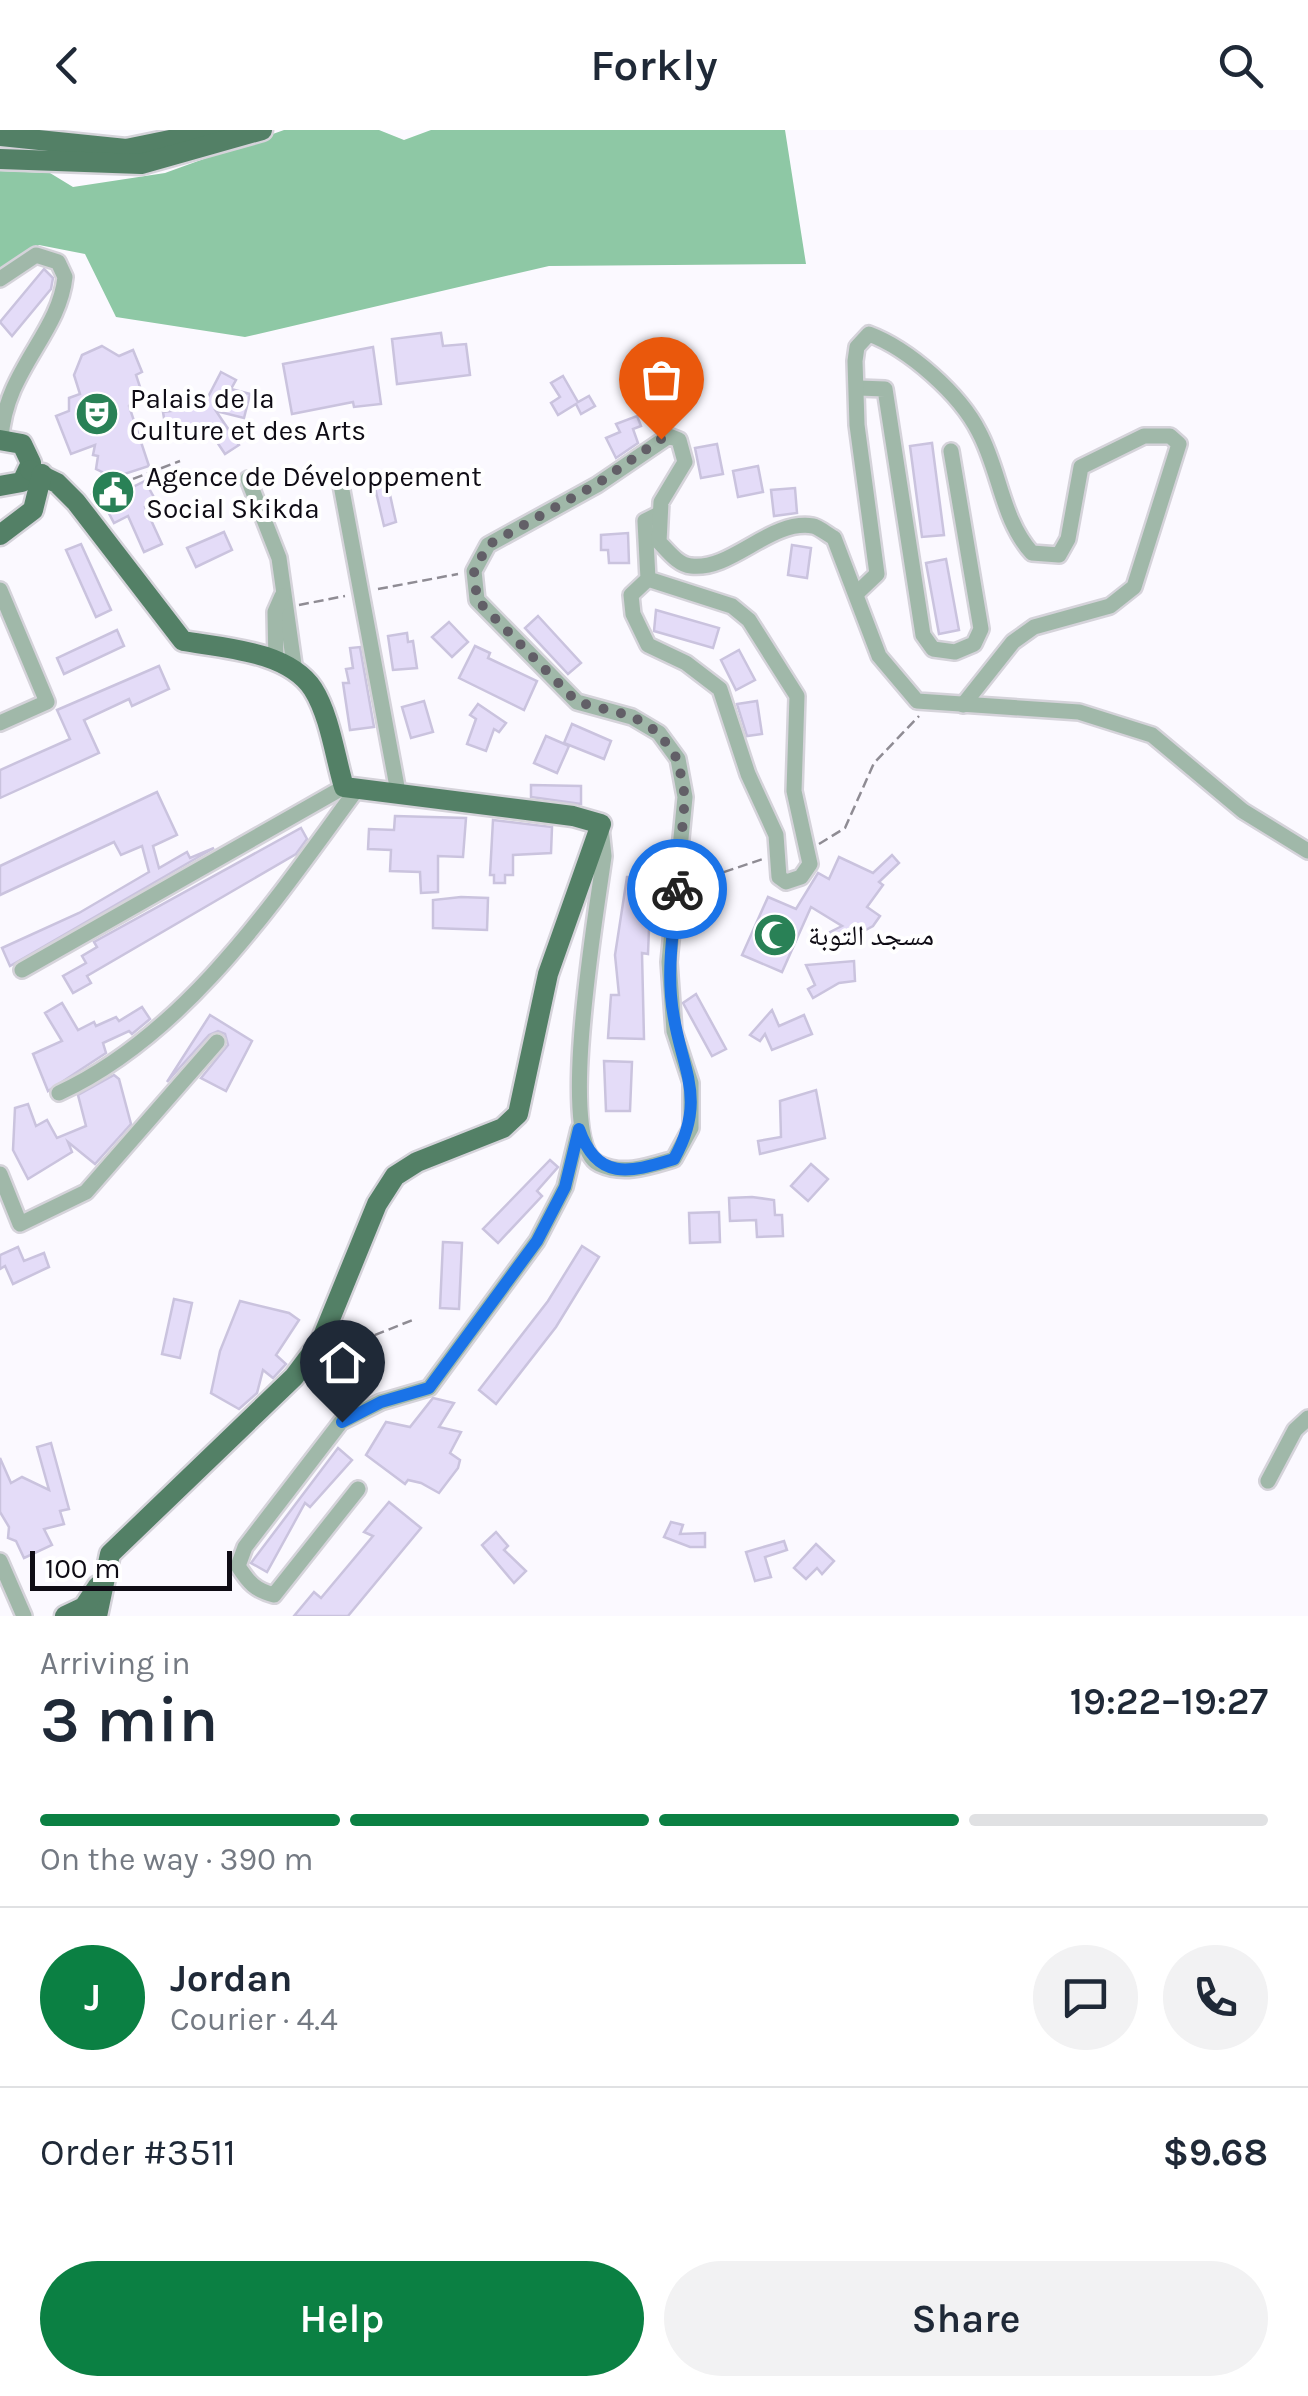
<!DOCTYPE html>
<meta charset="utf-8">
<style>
body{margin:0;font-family:Karla,"Noto Naskh Arabic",sans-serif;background:#f2f2f3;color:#1f2937;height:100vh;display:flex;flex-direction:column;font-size:38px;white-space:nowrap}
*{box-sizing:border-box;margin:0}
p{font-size:32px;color:#747a83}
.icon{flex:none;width:55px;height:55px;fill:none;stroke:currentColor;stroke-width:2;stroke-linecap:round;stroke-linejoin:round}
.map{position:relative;height:1486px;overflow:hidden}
.sheet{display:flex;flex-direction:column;background:#fff;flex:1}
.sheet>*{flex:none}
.scale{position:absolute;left:30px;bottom:25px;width:202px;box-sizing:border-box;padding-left:10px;border:5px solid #0f0c15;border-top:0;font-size:28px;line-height:35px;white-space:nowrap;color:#0f0c15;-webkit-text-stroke:8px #fff;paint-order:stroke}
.pin{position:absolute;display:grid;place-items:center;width:85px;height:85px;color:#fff;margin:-102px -42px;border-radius:50% 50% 50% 0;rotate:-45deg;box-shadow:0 0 10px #0007}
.pin .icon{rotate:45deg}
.courier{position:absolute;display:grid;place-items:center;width:100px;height:100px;margin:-50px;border:8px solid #1a73e8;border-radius:50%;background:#fff;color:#222;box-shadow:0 2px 12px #0007}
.head em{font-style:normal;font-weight:600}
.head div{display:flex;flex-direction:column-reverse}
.head{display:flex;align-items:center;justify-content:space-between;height:170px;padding:0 40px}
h1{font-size:65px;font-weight:600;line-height:75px}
.bar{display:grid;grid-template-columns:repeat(4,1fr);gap:15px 10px;align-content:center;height:120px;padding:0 40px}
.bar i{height:12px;border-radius:8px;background:#e0e1e3}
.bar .on{background:#0b8043}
.bar p{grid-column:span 4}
.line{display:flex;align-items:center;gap:25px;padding:0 40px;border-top:2px solid #e0e1e3}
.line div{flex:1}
.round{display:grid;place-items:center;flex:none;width:105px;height:105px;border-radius:52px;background:#f2f2f3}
.primary-button{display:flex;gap:20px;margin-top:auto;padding:20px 40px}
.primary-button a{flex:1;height:115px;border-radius:60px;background:#0b8043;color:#fff;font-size:40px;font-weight:600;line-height:115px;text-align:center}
.primary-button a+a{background:#f2f2f3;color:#1f2937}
header{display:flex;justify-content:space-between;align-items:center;height:130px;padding:0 40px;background:#fff;font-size:45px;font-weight:600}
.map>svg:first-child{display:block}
.forest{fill:#8ec8a5}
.building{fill:#e4dcf8;stroke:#cac3de;stroke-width:2.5}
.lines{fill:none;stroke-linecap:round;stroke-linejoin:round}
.minor-casing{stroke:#d5d3da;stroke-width:20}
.major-casing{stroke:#d5d3da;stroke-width:25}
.path{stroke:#8f8c94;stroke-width:2.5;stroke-dasharray:10 5;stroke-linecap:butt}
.minor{stroke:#a0b8a9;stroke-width:15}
.major{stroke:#538066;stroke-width:20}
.done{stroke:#625f67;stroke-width:10;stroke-dasharray:0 18}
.route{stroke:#1a73e8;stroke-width:12}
.labels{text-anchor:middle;stroke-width:8;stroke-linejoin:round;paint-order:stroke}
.poi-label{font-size:28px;fill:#0f0c15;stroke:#fff;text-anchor:start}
</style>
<header><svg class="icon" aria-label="back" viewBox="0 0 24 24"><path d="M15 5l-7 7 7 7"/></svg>Forkly<svg class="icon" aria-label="search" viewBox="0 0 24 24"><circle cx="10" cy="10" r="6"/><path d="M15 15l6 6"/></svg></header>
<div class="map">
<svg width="1308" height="1486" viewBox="0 0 1308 1486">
<rect width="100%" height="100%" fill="#fbf9ff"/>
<!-- forest -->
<path class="forest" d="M284,0H379L404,10L431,0H785L806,134L549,136L245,207L116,187L85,124L39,115L0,147V41L50,43L73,57L165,43Z"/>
<!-- building -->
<g class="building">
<path d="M44,139L53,148L51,159L12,206L0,192Z"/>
<path d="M441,203L443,216L466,214L470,245L397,254L392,209Z"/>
<path d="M102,216L119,226L133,220L142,242L136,245L140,257L131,262L134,269L129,276L149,336L100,352L102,342L96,339L98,326L93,325L95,315L71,324L56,286L69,281V268L80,264L74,245L82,225Z"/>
<path d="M373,217L381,274L354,277L353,272L292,284L283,234Z"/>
<path d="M221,242L236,250L231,259L250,264L244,288L216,281L239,315L225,324L211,303L197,295L166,300L163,282L194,278L208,267Z"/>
<path d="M563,246L578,272L589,266L595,276L581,284L576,274L558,285L551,273L560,267L551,253Z"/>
<path d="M637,286L641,296L633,299L638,313L616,328L606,308L620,302L616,294Z"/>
<path d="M932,313L944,405L922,407L910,316Z"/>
<path d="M717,314L723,344L701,348L695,318Z"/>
<path d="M758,336L763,362L738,367L733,341Z"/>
<path d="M385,342L396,392L384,396L372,345Z"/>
<path d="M145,351L156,371L145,377L162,414L144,422L128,386L114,393L103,372Z"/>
<path d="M795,358L797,383L774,386L771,360Z"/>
<path d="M224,402L232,420L196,437L187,418Z"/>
<path d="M628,403L629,433H609L608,420H601V405Z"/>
<path d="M81,414L111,480L96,487L66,420Z"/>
<path d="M792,415L811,418L807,448L788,445Z"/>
<path d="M946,429L959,500L939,504L926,433Z"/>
<path d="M656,480L719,498L713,518L654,501Z"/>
<path d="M538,486L581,533L568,544L525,498Z"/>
<path d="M449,492L468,512L452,527L432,507Z"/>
<path d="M117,500L124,516L64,544L57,528Z"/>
<path d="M407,503L408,512L413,511L417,538L393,540L388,506Z"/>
<path d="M475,516L490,523L488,528L537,551L524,580L459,548Z"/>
<path d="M360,517L374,597L350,600L343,553H349L346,539L353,538L350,518Z"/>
<path d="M739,520L755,550L736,560L721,530Z"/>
<path d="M159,536L169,559L132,576L129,569L84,590L99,623L0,668V640L70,609L57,580Z"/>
<path d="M424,571L433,602L411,608L402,577Z"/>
<path d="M757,571L762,604L747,606L737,574Z"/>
<path d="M478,574L506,593L499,602L494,599L486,621L467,614L476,589L470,585Z"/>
<path d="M572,594L611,611L604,629L564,613Z"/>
<path d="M546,606L569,616L557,643L534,633Z"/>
<path d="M531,655L581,656V674L531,667Z"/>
<path d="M157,662L177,705L153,716L159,738L187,722L190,728L214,718L10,836L2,818L79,783L149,742L142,716L121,725L114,712L0,765V736Z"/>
<path d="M395,686L466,688L463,727L438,726V762L421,763L420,742L390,741L391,720L368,719L369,699L394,700Z"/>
<path d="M493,690L552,697L551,723L513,725V745H505V753H494V745H490Z"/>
<path d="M301,698L307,709L296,724L87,846L91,853L73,863L63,846L86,833L82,826L97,817L94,812Z"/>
<path d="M892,725L899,733L879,752L883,755L867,777L880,786L873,796L825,822L818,808L842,796L811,777L782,842L742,825L768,767L796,779L818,743L829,749L839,727L873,743Z"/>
<path d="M627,747L651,748L648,824L642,823L644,909L608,908L611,865H619L615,825Z"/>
<path d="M461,767L488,768L487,800L433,798V770Z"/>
<path d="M854,831L855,851L839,853L813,868L808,859L815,855L806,835Z"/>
<path d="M696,864L726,919L712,926L683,873Z"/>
<path d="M62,873L78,900L94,892L96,896L116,887L119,891L142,877L150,889L132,904L129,901L103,913L106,923L48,961L33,924L62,911L45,883Z"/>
<path d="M772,880L779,896L804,885L812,904L772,920L765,904L760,911L750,905Z"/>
<path d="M210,885L252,911L226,961L201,948L228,915L225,904L218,901L209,905L167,952Z"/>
<path d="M604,931L632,932L630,981H606Z"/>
<path d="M114,945L119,949L131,994L95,1034L68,1012L72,1022L28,1049L13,1020L15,978L28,974L36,996L47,990L57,1008L86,996L78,965Z"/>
<path d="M816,960L825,1008L760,1024L758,1011L781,1007L780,971Z"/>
<path d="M550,1030L558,1037L537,1061L542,1066L498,1113L483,1099Z"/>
<path d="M811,1034L828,1049L808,1071L791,1056Z"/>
<path d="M752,1067L774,1070L775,1085H782L783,1106L757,1107L756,1090L730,1091L729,1068Z"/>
<path d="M719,1082L720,1112L690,1113L689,1083Z"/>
<path d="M443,1112L462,1113L459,1179L440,1178Z"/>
<path d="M582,1116L599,1127L556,1197L496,1274L479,1260L548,1171Z"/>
<path d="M18,1117L24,1131L44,1123L49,1137L13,1154L5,1136L0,1139V1125Z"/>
<path d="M174,1169L192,1173L180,1228L162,1224Z"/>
<path d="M240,1171L289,1183L299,1190L276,1225L286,1234L273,1248L263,1240L257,1263L239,1279L211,1263L220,1221Z"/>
<path d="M433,1268L454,1273L439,1297L461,1302L450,1323L460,1330L458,1338L439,1363L421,1353L408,1350L405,1354L366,1325L386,1292L410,1297Z"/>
<path d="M51,1313L69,1379L60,1381L64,1394L44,1399L52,1415L24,1428L16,1411L8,1408L9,1397L0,1382V1328L11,1353L22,1347L49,1360L37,1317Z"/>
<path d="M338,1318L352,1330L310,1377L305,1373L267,1442L251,1433Z"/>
<path d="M389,1372L421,1398L348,1486H294L314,1462L321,1468L373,1406L364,1402Z"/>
<path d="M671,1392L683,1395L680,1404L705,1403V1417H690L664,1407Z"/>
<path d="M496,1402L508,1416L504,1420L526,1441L514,1453L482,1415Z"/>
<path d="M784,1411L787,1420L765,1427L771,1447L755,1451L746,1422Z"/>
<path d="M816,1414L834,1431L822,1444L817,1438L806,1449L794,1438Z"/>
</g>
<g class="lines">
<!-- minor casing -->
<g class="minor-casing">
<g id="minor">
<path d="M0,149L36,125L58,132L65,147C59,204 5,240 1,309"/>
<path d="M859,258L885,259L923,505L933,519L955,522L974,514L981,499L951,321"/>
<path d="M248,349L279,428L295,542"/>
<path d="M341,355L398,662"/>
<path d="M648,449L631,465L633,484L648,515L686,533L720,559L748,644L776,705L779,747L786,752L801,747L810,734L794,661L797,566L749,490L732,476L648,449L645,391L659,384"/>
<path d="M0,460L47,572L0,593"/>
<path d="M856,464L877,444L857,295L855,231L857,217L869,204C909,219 960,264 979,302C1000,341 1002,390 1032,423L1059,425L1068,409L1081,337L1144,306H1170L1179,314L1134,457L1110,476L1034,497L1013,512L963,575"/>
<path d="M276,533L275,482L282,466"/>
<path d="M601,698L604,726C598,774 555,1014 599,1034C624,1046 650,1036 674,1029L691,998V953L674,901L669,832L685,667L678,629L659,603L632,587L577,572L477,470L474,441L488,415L597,355L669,306L679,310L685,332L661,372L659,412C668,421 678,435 691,436C732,441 770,389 813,396C819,397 828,405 834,408L879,526L917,571L1079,582L1152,605L1243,681L1308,721"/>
<path d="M22,840L344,657"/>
<path d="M59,963C187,904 276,769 357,659"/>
<path d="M0,1044L20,1094L86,1062L217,912"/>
<path d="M1268,1351L1295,1300L1308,1288"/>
<path d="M358,1359L274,1465C255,1460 249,1453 238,1436L245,1417L341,1292L381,1272L429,1258L537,1111L565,1057L579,999"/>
<path d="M0,1431L24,1486"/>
</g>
</g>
<!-- major casing -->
<g class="major-casing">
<g id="major">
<path d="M0,6L126,19L219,0"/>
<path d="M0,29L141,34L262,0"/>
<path d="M0,310L22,314L31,333L22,352L0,356"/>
<path d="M30,340L57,353L76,372L183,511C224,518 288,521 313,559C330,586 335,627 344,657L573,686L601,694L548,844L518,984L503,998L417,1032L395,1046L377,1074L321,1211L294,1247L110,1424L97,1486"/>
<path d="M0,405L33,380L42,344"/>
<path d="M65,1486L84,1477L98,1456"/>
</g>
</g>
<!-- path -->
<g class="path">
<path d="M91,365L180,331"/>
<path d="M378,459L458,444"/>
<path d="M299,475L345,466"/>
<path d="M819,714L845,698L874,633L919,586"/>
<path d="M686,789H698L706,750H717L718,744L763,729"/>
<path d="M346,1200L370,1207L415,1189"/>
</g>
<!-- minor -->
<use href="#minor" class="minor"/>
<!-- major -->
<use href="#major" class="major"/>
</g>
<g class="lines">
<!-- done -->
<path class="done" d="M661,309L597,354L488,415L474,441L477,470L577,572L632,586L659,603L678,630L685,667L677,759"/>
<!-- route -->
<path class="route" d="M342,1292L381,1272L429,1258L537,1111L565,1057L579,999C597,1051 629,1043 674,1029C711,963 676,934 671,866C668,830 674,795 677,759"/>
</g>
<!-- icons -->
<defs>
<g id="theatre-disc" transform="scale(2.25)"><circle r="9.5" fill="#298156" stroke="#fff"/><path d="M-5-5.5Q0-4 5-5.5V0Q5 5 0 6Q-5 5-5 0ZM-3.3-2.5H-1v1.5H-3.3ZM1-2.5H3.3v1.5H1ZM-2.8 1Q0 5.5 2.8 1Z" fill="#fff"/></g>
<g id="civic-disc" transform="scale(2.25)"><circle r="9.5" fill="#298156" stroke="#fff"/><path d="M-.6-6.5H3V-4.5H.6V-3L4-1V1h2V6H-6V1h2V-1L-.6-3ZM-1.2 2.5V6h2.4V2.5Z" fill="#fff"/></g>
<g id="mosque-disc" transform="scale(2.25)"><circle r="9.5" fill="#298156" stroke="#fff"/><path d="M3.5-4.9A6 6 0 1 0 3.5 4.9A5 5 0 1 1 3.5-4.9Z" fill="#fff"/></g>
</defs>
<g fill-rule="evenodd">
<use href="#theatre-disc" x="97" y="284"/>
<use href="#civic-disc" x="113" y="362"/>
<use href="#mosque-disc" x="775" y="805"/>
</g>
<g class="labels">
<!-- poi labels -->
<g class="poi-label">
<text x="130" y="278">Palais de la<tspan x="130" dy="32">Culture et des Arts</tspan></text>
<text x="146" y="356">Agence de Développement<tspan x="146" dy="32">Social Skikda</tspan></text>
<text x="808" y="815">مسجد التوبة</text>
</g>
</g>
</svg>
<div class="scale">100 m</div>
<div class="pin" style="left:661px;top:309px;background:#ea580c"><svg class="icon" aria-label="bag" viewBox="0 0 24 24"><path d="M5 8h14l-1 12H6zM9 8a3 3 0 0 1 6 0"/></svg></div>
<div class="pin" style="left:342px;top:1292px;background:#1f2937"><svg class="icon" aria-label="home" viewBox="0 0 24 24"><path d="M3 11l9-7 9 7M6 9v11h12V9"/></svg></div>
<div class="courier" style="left:677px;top:759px"><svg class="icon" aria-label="bike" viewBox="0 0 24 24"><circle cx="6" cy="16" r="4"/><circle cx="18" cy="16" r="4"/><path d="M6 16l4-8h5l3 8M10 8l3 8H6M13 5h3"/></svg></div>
</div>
<section class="sheet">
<div class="head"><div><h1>3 min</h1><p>Arriving in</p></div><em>19:22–19:27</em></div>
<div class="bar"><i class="on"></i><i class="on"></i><i class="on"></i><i></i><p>On the way · 390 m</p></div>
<div class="line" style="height:180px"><b class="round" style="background:#0b8043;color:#fff">J</b><div><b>Jordan</b><p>Courier · 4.4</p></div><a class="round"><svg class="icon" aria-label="chat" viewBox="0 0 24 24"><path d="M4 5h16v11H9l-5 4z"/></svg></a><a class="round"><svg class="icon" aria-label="phone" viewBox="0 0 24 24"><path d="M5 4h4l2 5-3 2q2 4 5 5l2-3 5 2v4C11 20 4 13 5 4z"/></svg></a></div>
<div class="line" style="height:130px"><div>Order #3511</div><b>$9.68</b></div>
<div class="primary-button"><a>Help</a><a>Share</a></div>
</section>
